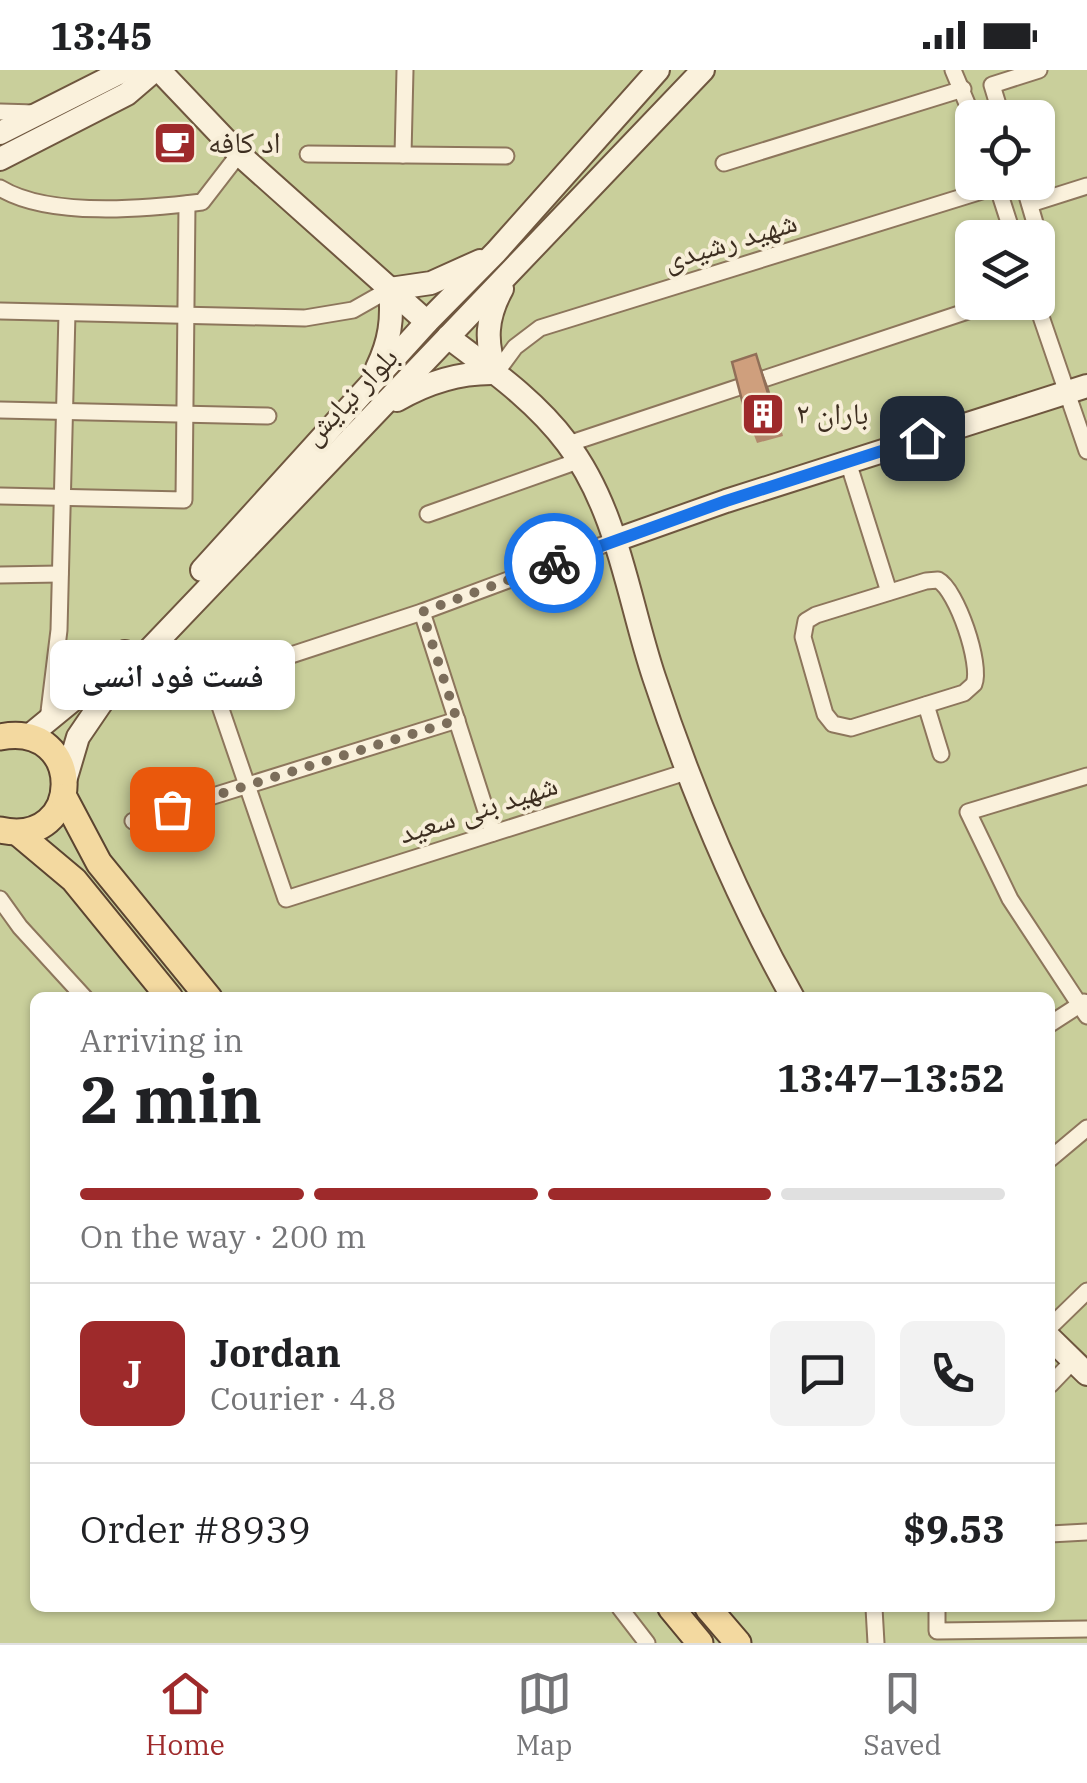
<!DOCTYPE html>
<meta charset="utf-8">
<style>
body{margin:0;font-family:"IBM Plex Serif","Noto Naskh Arabic",serif;background:#f2f2f2;color:#202124;height:100vh;display:flex;flex-direction:column;font-size:38px;white-space:nowrap}
*{box-sizing:border-box;margin:0}
p{font-size:32px;color:#757577}
.icon{flex:none;width:55px;height:55px;fill:none;stroke:currentColor;stroke-width:2;stroke-linecap:round;stroke-linejoin:round}
.map{position:relative;flex:1;overflow:hidden}
.details{position:absolute;left:30px;top:922px;width:1025px;height:620px;display:flex;flex-direction:column;background:#fff;border-radius:15px;box-shadow:0 2px 8px #0004}
.details>*{flex:none}
.controls{position:absolute;left:955px;top:30px;display:grid;gap:20px}
.controls a{display:grid;place-items:center;width:100px;height:100px;border-radius:15px;background:#fff;box-shadow:0 2px 8px #0004;font-size:50px}
.pin{position:absolute;display:grid;place-items:center;width:85px;height:85px;color:#fff;margin:-42px;border-radius:20px;box-shadow:0 5px 15px #0006}
.courier{position:absolute;display:grid;place-items:center;width:100px;height:100px;margin:-50px;border:8px solid #1a73e8;border-radius:50%;background:#fff;color:#222;box-shadow:0 2px 12px #0007}
.bubble{position:absolute;height:70px;border-radius:15px;background:#fff;box-shadow:0 2px 8px #0004;font-size:32px;font-weight:800;line-height:70px;text-align:center}
.headline em{font-style:normal;font-weight:800}
.headline div{display:flex;flex-direction:column-reverse}
.headline{display:flex;align-items:center;justify-content:space-between;height:170px;padding:0 50px}
h1{font-size:65px;font-weight:800;line-height:75px}
.bar{display:grid;grid-template-columns:repeat(4,1fr);gap:15px 10px;align-content:center;height:120px;padding:0 50px}
.bar i{height:12px;border-radius:8px;background:#e0e0e0}
.bar .active{background:#9e2a2b}
.bar p{grid-column:span 4}
.line{display:flex;align-items:center;gap:25px;padding:0 50px;border-top:2px solid #e0e0e0}
.line div{flex:1}
.round{display:grid;place-items:center;flex:none;width:105px;height:105px;border-radius:15px;background:#f2f2f2}
.status{display:flex;justify-content:space-between;align-items:center;height:70px;padding:0 50px;background:#fff;direction:ltr}
.status svg{height:28px;fill:currentColor}
.menu{display:flex;justify-content:space-around;align-items:center;height:140px;border-top:2px solid #e0e0e0;background:#fff;font-size:28px;color:#757577}
.menu a{display:grid;justify-items:center;gap:5px}
.menu .active{color:#9e2a2b}
.map>svg:first-child{display:block}
.green{fill:#c9cf9b;fill-rule:evenodd}
.lines{fill:none;stroke-linecap:round;stroke-linejoin:round}
.street-casing{stroke:#8d765c;stroke-width:19}
.secondary-casing{stroke:#6f573f;stroke-width:26}
.primary-casing{stroke:#5b4430;stroke-width:29}
.street{stroke:#faf1dc;stroke-width:15}
.secondary{stroke:#faf1dc;stroke-width:22}
.primary{stroke:#f3d9a0;stroke-width:25}
.wall{fill:#b2896c}
.shaded-wall{fill:#916f58}
.building{fill:#cf9f7d;stroke:#916f58;stroke-width:2.5}
.done{stroke:#7c6e5b;stroke-width:10;stroke-dasharray:0 18}
.route{stroke:#1a73e8;stroke-width:12}
.labels{text-anchor:middle;stroke-width:8;stroke-linejoin:round;paint-order:stroke}
.poi-label{font-size:30px;fill:#3d2e20;stroke:#f7eed8;text-anchor:start}
.street-label{font-size:30px;fill:#3d2e20;stroke:#f7eed8}
</style>
<div class="status"><b>13:45</b><svg viewBox="0 0 49 12"><path d="M0 12V9h3v3zM5 12V6h3v6zM10 12V3h3v9zM15 12V0h3v12zM26 1h20v11H26zM47 4h2v5h-2z"/></svg></div>
<div class="map">
<svg width="1087" height="1573" viewBox="0 0 1087 1573">
<rect width="100%" height="100%" fill="#f0e4c8"/>
<!-- green -->
<path class="green" d="M0,0H1087V1573H0ZM972,48H1038V112H972ZM972,168H1038V232H972ZM35,928H1050V1538H35Z"/>
<g class="lines">
<!-- street casing -->
<g class="street-casing">
<g id="street">
<path d="M953,0L973,48"/>
<path d="M0,42L36,43"/>
<path d="M1002,48L992,15L1039,0"/>
<path d="M308,84L506,86"/>
<path d="M403,85L405,0"/>
<path d="M724,93L963,19"/>
<path d="M996,112L1014,168"/>
<path d="M1023,112L1040,170"/>
<path d="M0,118C49,148 146,139 202,132L239,84"/>
<path d="M1030,134L1087,116"/>
<path d="M1036,232L1087,381"/>
<path d="M0,241L305,248L353,240L390,219"/>
<path d="M496,303L515,277L540,258L998,116"/>
<path d="M0,340L268,346"/>
<path d="M568,374L995,232"/>
<path d="M848,392L889,522"/>
<path d="M0,426L184,430L187,134"/>
<path d="M428,444L578,391"/>
<path d="M0,505L60,504"/>
<path d="M938,510C957,520 982,595 974,614L964,623L851,658L833,654L825,644L803,567L806,551L816,545L926,511Z"/>
<path d="M422,542L493,763"/>
<path d="M146,582L163,627L422,542L616,470"/>
<path d="M211,610L286,829L686,702"/>
<path d="M926,635L941,684"/>
<path d="M48,650L59,560L67,243"/>
<path d="M1087,706L968,742L1010,829L1087,946"/>
<path d="M133,751L457,650"/>
<path d="M0,829L20,857L85,928"/>
<path d="M1050,954L1084,932"/>
<path d="M1050,1089L1087,1058"/>
<path d="M1050,1257L1087,1221"/>
<path d="M1050,1315L1073,1291"/>
<path d="M1050,1464L1087,1462"/>
<path d="M620,1538L647,1573"/>
<path d="M874,1538L876,1573"/>
<path d="M937,1538V1561L1087,1559"/>
</g>
</g>
<!-- secondary casing -->
<g class="secondary-casing">
<g id="secondary">
<path d="M159,0L239,84L427,252"/>
<path d="M0,63L123,1L134,0"/>
<path d="M0,89L127,24L155,0"/>
<path d="M448,267C490,299 535,330 567,373C618,440 628,529 654,607C691,719 735,825 793,928"/>
<path d="M377,298C390,271 393,249 390,219L431,213L480,191"/>
<path d="M397,330C428,312 459,302 496,303C485,272 486,248 502,219"/>
<path d="M616,470L726,431L1087,316"/>
<path d="M202,500L427,252L496,182L658,0"/>
<path d="M29,666L107,602L125,582"/>
<path d="M65,711L78,667L108,623L703,0"/>
<path d="M1050,1268L1087,1304"/>
</g>
</g>
<!-- primary casing -->
<g class="primary-casing">
<g id="primary">
<path d="M0,667C86,650 85,779 0,760"/>
<path d="M64,727L99,793L209,928"/>
<path d="M18,763L74,810L170,928"/>
<path d="M671,1538L700,1573"/>
<path d="M708,1538L738,1573"/>
</g>
</g>
<!-- street -->
<use href="#street" class="street"/>
<!-- secondary -->
<use href="#secondary" class="secondary"/>
<!-- primary -->
<use href="#primary" class="primary"/>
</g>
<!-- wall -->
<path class="wall" d="M756,284L783,366L757,373L744,338Z"/>
<!-- shaded-wall -->
<path class="shaded-wall" d="M756,284L769,319L783,366L770,330Z"/>
<!-- building -->
<path class="building" d="M756,284L770,330L744,338L732,292Z"/>
<g class="lines">
<!-- done -->
<path class="done" d="M172,739L457,650L422,542L554,493"/>
<!-- route -->
<path class="route" d="M554,493L726,431L922,368"/>
</g>
<!-- icons -->
<defs>
<g id="cafe-square" transform="scale(2.25)"><rect x="-9" y="-9" width="18" height="18" rx="4" fill="#9e2a2b" stroke="#f7eed8"/><path d="M-5.5-4.5H6V0H3Q3 3.5 0 3.5H-2.5Q-5.5 3.5-5.5 0ZM3-3.2v2h1.7v-2ZM-6 4.5H4V6H-6Z" fill="#fff"/></g>
<g id="building-square" transform="scale(2.25)"><rect x="-9" y="-9" width="18" height="18" rx="4" fill="#9e2a2b" stroke="#f7eed8"/><path d="M-4-6H4V6H1V3H-1V6H-4ZM-2.5-4.3h1.7v1.8h-1.7ZM.8-4.3h1.7v1.8H.8ZM-2.5-1h1.7V.8h-1.7ZM.8-1h1.7V.8H.8Z" fill="#fff"/></g>
</defs>
<g fill-rule="evenodd">
<use href="#cafe-square" x="175" y="73"/>
<use href="#building-square" x="763" y="344"/>
</g>
<g class="labels">
<!-- poi labels -->
<g class="poi-label">
<text x="208" y="83">اد کافه</text>
<text x="796" y="354">باران ۲</text>
</g>
<!-- street labels -->
<g class="street-label">
<text transform="translate(730 171) rotate(-17)" y="10">شهید رشیدی</text>
<text transform="translate(350 326) rotate(-46)" y="10">بلوار نیایش</text>
<text transform="translate(478 739) rotate(-18)" y="10">شهید بنی سعید</text>
</g>
</g>
</svg>
<div class="controls">
<a><svg class="icon" aria-label="locate" viewBox="0 0 24 24"><circle cx="12" cy="12" r="6"/><path d="M12 2v4M12 18v4M2 12h4M18 12h4"/></svg></a>
<a><svg class="icon" aria-label="layers" viewBox="0 0 24 24"><path d="M12 4l9 5-9 5-9-5zM3 14l9 5 9-5"/></svg></a>
</div>
<div class="pin" style="left:172px;top:739px;background:#ea580c"><svg class="icon" aria-label="bag" viewBox="0 0 24 24"><path d="M5 8h14l-1 12H6zM9 8a3 3 0 0 1 6 0"/></svg></div>
<div class="pin" style="left:922px;top:368px;background:#1f2937"><svg class="icon" aria-label="home" viewBox="0 0 24 24"><path d="M3 11l9-7 9 7M6 9v11h12V9"/></svg></div>
<div class="courier" style="left:554px;top:493px"><svg class="icon" aria-label="bike" viewBox="0 0 24 24"><circle cx="6" cy="16" r="4"/><circle cx="18" cy="16" r="4"/><path d="M6 16l4-8h5l3 8M10 8l3 8H6M13 5h3"/></svg></div>
<div class="bubble" style="left:50px;top:570px;width:245px">فست فود انسی</div>
<section class="details">
<div class="headline"><div><h1>2 min</h1><p>Arriving in</p></div><em>13:47–13:52</em></div>
<div class="bar"><i class="active"></i><i class="active"></i><i class="active"></i><i></i><p>On the way · 200 m</p></div>
<div class="line" style="height:180px"><b class="round" style="background:#9e2a2b;color:#fff">J</b><div><b>Jordan</b><p>Courier · 4.8</p></div><a class="round"><svg class="icon" aria-label="chat" viewBox="0 0 24 24"><path d="M4 5h16v11H9l-5 4z"/></svg></a><a class="round"><svg class="icon" aria-label="phone" viewBox="0 0 24 24"><path d="M5 4h4l2 5-3 2q2 4 5 5l2-3 5 2v4C11 20 4 13 5 4z"/></svg></a></div>
<div class="line" style="height:130px"><div>Order #8939</div><b>$9.53</b></div>
</section>
</div>
<nav class="menu">
<a class="active"><svg class="icon" aria-label="home" viewBox="0 0 24 24"><path d="M3 11l9-7 9 7M6 9v11h12V9"/></svg>Home</a>
<a><svg class="icon" aria-label="map" viewBox="0 0 24 24"><path d="M3 6l6-2 6 2 6-2v14l-6 2-6-2-6 2zM9 4v14M15 6v14"/></svg>Map</a>
<a><svg class="icon" aria-label="saved" viewBox="0 0 24 24"><path d="M7 4h10v16l-5-4-5 4z"/></svg>Saved</a>
</nav>
